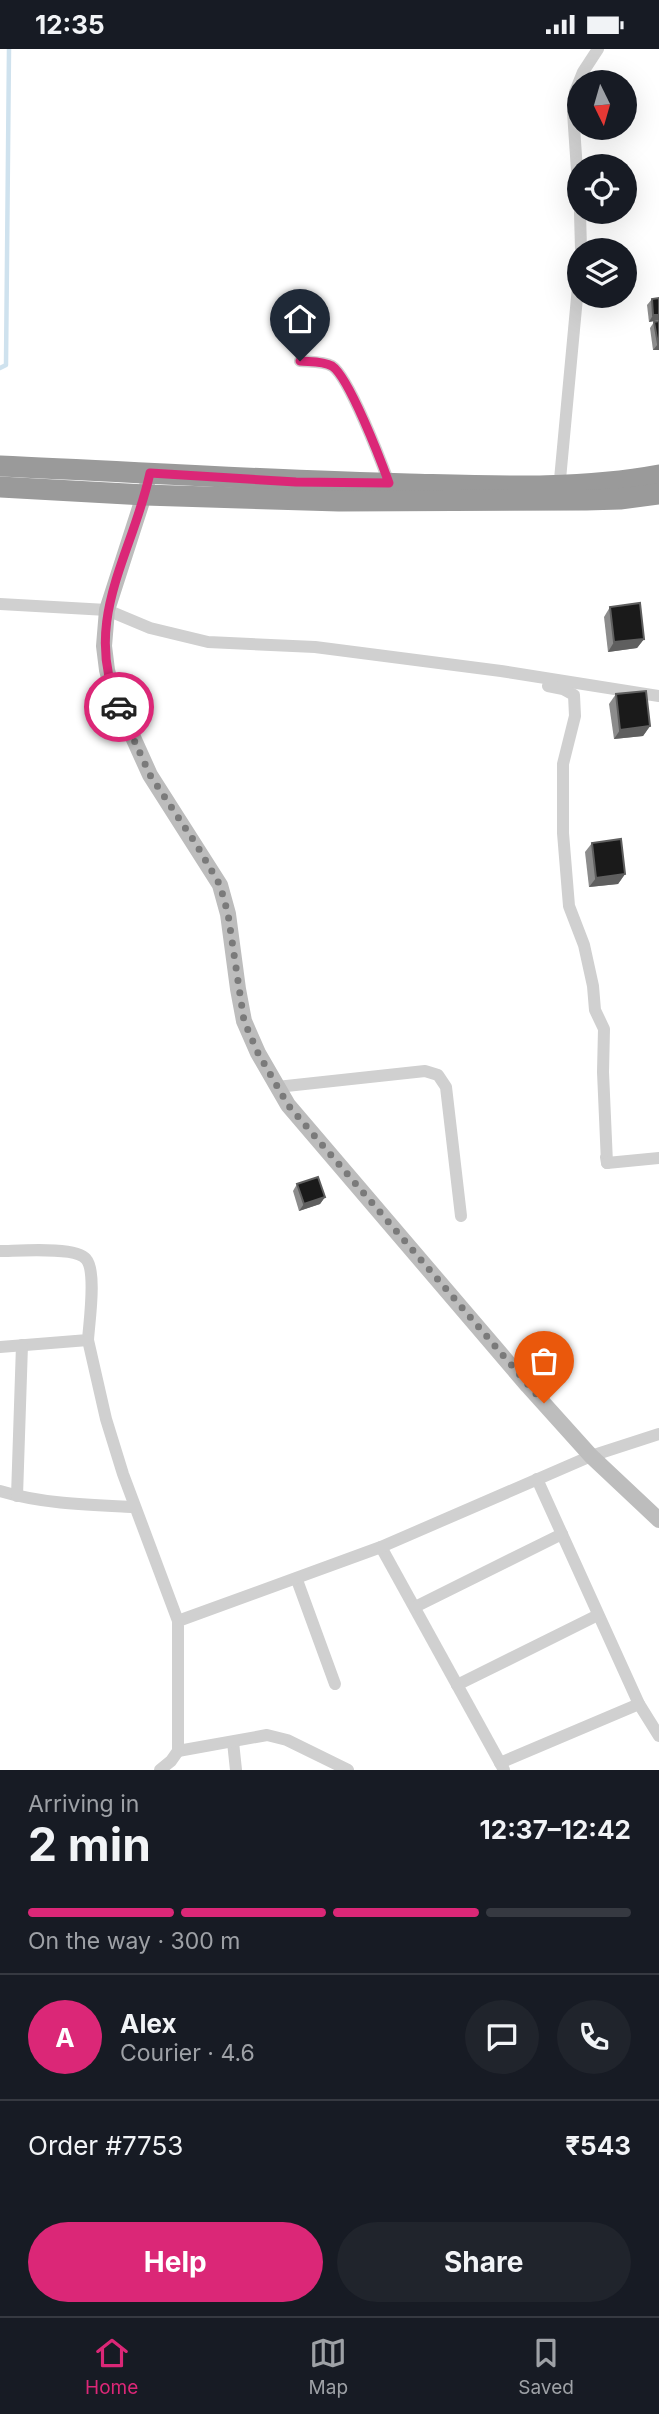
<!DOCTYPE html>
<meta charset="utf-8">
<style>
body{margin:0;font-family:Inter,sans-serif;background:#20242c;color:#f1f3f6;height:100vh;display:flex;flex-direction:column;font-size:26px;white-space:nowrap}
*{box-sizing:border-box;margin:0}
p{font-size:23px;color:#9ea1a6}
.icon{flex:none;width:38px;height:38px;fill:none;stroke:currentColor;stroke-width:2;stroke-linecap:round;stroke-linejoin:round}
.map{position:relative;height:1721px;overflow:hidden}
.sheet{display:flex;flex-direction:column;background:#171b24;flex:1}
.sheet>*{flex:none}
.needle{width:46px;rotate:175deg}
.fabs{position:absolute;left:567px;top:21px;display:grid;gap:14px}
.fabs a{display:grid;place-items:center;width:70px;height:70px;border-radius:50%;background:#171b24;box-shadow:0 7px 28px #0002;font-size:35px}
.pin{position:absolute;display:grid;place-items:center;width:60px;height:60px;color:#fff;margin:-72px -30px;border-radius:50% 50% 50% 0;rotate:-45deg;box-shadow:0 0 7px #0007}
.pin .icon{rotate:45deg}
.courier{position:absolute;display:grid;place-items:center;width:70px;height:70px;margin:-35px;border:5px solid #db2777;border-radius:50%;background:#fff;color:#222;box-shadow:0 2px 9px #0007}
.summary em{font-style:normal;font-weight:700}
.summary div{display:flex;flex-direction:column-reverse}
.summary{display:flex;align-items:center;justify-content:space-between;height:119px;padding:0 28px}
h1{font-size:46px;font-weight:700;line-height:52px}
.bar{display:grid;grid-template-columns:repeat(4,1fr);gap:10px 7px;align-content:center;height:84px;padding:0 28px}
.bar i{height:9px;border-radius:5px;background:#363941}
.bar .current{background:#db2777}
.bar p{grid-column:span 4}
.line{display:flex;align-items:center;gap:18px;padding:0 28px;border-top:2px solid #363941}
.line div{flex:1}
.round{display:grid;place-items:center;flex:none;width:74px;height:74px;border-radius:37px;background:#20242c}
.primary-button{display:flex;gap:14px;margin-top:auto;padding:14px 28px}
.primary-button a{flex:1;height:80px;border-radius:42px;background:#db2777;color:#fff;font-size:28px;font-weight:700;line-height:80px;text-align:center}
.primary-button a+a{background:#20242c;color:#f1f3f6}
.status{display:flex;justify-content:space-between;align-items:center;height:49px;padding:0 35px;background:#171b24;direction:ltr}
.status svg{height:19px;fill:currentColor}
.dock{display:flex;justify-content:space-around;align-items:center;height:98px;border-top:2px solid #363941;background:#171b24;font-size:19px;color:#9ea1a6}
.dock a{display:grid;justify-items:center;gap:4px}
.dock .current{color:#db2777}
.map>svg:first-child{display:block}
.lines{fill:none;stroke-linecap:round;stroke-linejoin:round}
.stream{stroke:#cfe2ee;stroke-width:4.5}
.street{stroke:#d0d0d0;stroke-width:12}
.secondary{stroke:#bdbdbd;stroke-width:16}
.highway{stroke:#9a9a9a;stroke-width:21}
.wall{fill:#8c8c8c}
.shaded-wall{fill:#5f5f5f}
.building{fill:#1a1a1a;stroke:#5f5f5f;stroke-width:2}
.done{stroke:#7a7a7a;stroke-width:7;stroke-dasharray:0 12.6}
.route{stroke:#db2777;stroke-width:9}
</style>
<div class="status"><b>12:35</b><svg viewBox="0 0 49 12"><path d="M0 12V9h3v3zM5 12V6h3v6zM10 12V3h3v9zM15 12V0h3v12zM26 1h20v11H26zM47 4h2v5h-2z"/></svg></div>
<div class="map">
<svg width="659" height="1721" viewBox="0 0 659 1721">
<rect width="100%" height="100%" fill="#fff"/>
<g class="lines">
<!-- stream -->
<path class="stream" d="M0,319L6,316L9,0"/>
<!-- street -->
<g class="street">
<path d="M579,151L573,63L575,43L583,23L598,0"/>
<path d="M580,163L581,201"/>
<path d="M300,312C310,313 323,312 332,317C349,328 381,412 389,434"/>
<path d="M559,441L579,227"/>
<path d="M0,555L107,561L150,579L208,593L315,598L501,622L659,647"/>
<path d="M548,637L563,640L574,646L575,667L563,715V784L569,857L584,896L593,937L595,961L604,980L603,1023L607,1114L606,1108"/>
<path d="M277,1038L425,1022L438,1026L446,1038L461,1167"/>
<path d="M607,1114L659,1109"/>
<path d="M0,1202C17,1202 76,1197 86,1210C97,1222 89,1274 88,1291L0,1298"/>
<path d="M88,1291L106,1370L123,1425L178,1572"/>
<path d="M537,1430L639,1655L659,1687"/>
<path d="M0,1442C43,1455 89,1456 133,1458"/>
<path d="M17,1447L22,1296"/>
<path d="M381,1498L504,1721"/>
<path d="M297,1531L335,1635"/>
<path d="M415,1558L562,1485"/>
<path d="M457,1636L598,1566"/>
<path d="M233,1693L236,1721"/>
<path d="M178,1702L267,1686L287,1691L348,1721"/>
<path d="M500,1714L639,1655"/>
<path d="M160,1721L171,1712L178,1702V1572L381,1498L591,1407L659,1385"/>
</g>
<!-- secondary -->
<path class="secondary" d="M147,437L107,561L104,597L107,621L113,644L150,726L220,836L228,865L238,940L244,972L258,1004L288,1056L528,1337L591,1407L659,1471"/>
<!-- highway -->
<g class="highway">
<path d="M0,417C137,423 273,432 409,435C492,437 578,441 659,426"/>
<path d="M0,438L145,446L339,452L586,451L620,450L659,445"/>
</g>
</g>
<!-- wall -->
<g class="wall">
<path d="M652,250L659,271L649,273L647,256Z"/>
<path d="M654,273L659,301H653L650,279Z"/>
<path d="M610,558L644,590L637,599L608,603L604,568Z"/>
<path d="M616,645L650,677L643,687L614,690L609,655Z"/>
<path d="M592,794L625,825L618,835L589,838L585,803Z"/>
<path d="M297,1135L325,1148L320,1155L299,1162L293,1142Z"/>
</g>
<!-- shaded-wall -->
<g class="shaded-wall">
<path d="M653,266H659V271L649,273Z"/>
<path d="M658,295H659V301H653Z"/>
<path d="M644,590L637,599L608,603L614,593Z"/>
<path d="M650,677L643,687L614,690L620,681Z"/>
<path d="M625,825L618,835L589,838L596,829Z"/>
<path d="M325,1148L320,1155L299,1162L304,1155Z"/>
</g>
<!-- building -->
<g class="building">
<path d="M659,249V266H653L652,250Z"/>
<path d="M659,272V295H658L654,273Z"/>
<path d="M640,554L644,590L614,593L610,558Z"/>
<path d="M646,642L650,677L620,681L616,645Z"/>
<path d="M621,790L625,825L596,829L592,794Z"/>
<path d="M318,1128L325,1148L304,1155L297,1135Z"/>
</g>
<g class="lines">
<!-- done -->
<path class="done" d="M119,658L150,726L196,795L220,836L228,865L244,972L258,1004L288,1056L544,1354"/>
<!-- route -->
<path class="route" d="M119,658C81,572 132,507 150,424L296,433L389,434C381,412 349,328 332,317C323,312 310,313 300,312"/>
</g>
</svg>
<div class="fabs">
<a><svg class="needle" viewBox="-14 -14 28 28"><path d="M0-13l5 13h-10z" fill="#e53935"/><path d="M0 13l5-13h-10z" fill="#9ea1a6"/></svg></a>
<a><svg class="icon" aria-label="locate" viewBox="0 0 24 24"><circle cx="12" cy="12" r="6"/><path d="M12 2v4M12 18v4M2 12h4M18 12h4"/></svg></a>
<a><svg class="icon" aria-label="layers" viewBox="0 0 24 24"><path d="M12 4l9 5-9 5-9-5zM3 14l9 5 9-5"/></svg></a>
</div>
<div class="pin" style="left:544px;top:1354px;background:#ea580c"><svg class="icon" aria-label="bag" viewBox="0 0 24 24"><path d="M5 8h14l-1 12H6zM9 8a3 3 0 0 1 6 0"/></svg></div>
<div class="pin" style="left:300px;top:312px;background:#1f2937"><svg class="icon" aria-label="home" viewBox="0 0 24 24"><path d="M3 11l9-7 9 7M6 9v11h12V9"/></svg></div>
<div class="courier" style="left:119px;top:658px"><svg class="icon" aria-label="car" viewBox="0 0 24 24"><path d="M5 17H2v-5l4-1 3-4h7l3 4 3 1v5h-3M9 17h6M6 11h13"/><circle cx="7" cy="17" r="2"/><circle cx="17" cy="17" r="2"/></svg></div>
</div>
<section class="sheet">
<div class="summary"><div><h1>2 min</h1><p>Arriving in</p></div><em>12:37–12:42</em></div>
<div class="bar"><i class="current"></i><i class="current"></i><i class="current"></i><i></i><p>On the way · 300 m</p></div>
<div class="line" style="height:126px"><b class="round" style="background:#db2777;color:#fff">A</b><div><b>Alex</b><p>Courier · 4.6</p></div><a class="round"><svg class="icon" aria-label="chat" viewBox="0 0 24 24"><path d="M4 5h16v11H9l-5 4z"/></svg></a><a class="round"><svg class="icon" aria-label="phone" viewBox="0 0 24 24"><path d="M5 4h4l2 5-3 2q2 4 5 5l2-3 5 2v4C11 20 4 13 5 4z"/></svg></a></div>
<div class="line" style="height:91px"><div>Order #7753</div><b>₹543</b></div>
<div class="primary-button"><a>Help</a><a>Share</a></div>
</section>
<nav class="dock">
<a class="current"><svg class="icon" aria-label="home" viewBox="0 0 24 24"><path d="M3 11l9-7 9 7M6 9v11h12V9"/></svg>Home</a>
<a><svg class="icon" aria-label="map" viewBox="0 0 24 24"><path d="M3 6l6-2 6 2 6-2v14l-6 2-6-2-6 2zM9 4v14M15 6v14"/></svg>Map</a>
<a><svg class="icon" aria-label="saved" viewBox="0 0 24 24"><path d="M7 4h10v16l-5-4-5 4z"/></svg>Saved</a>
</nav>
